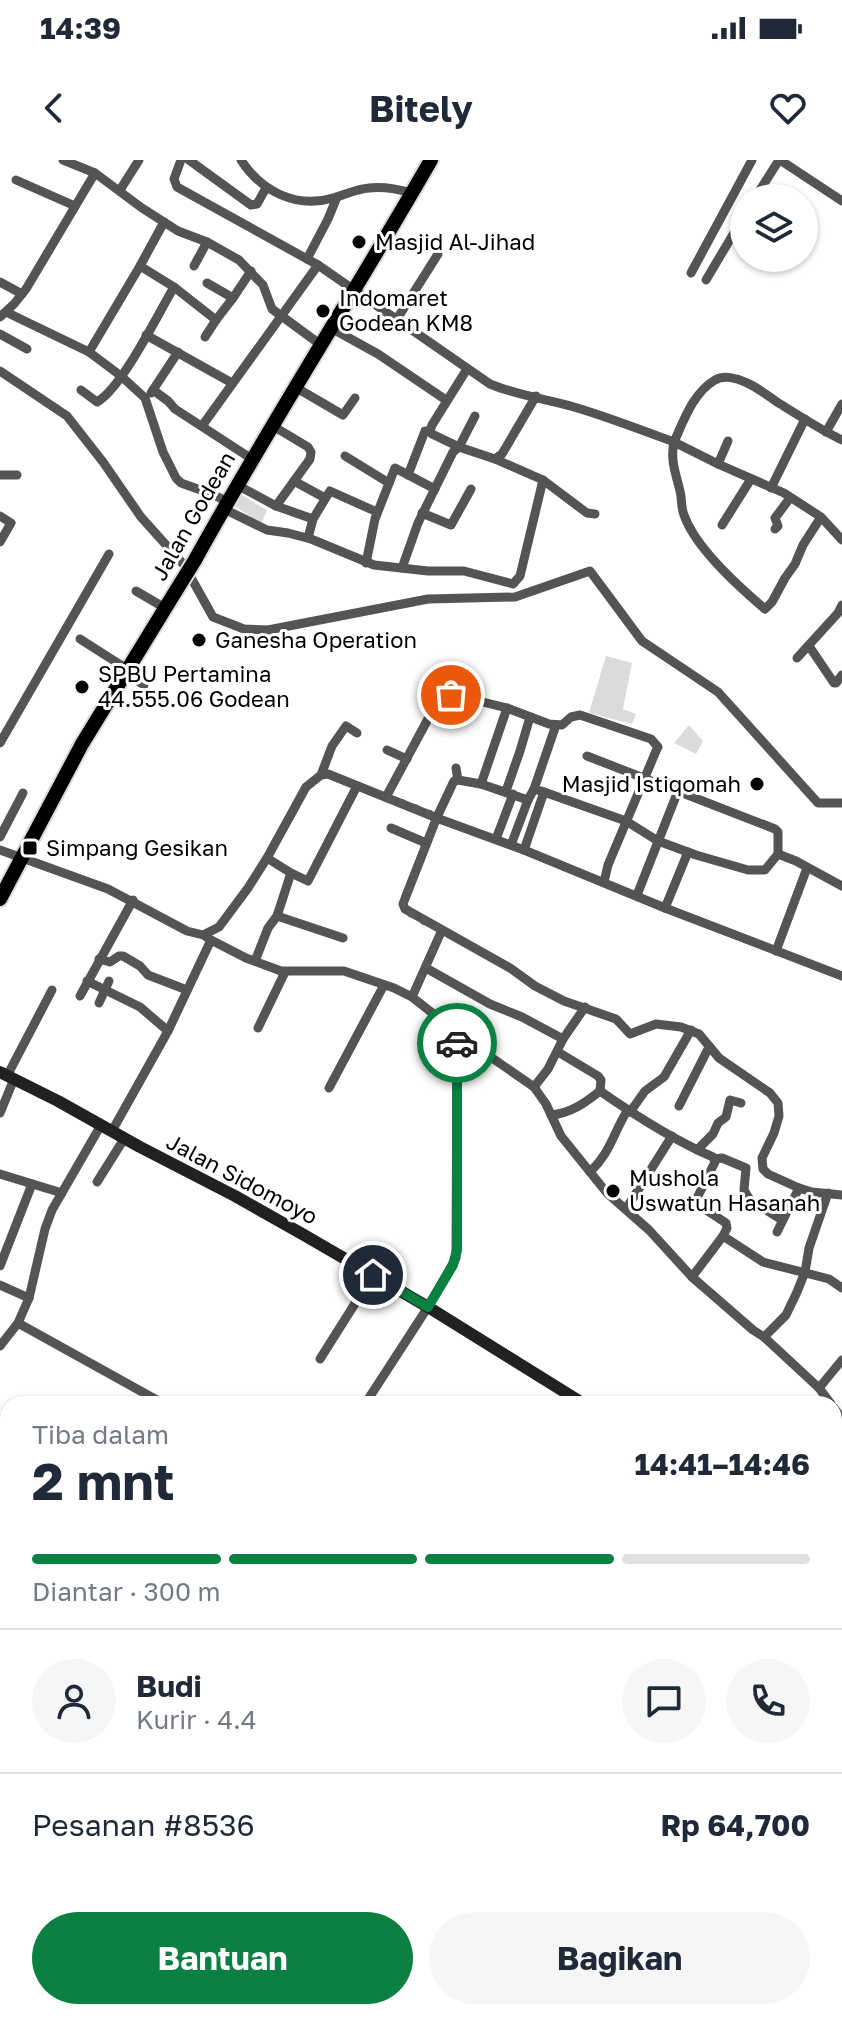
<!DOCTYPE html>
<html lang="id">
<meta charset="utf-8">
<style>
body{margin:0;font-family:"Golos Text",sans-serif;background:#f6f6f7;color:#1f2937;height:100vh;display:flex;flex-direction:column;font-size:30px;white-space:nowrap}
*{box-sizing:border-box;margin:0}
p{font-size:26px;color:#747a83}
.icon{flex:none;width:44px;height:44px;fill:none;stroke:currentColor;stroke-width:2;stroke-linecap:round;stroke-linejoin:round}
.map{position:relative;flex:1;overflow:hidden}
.side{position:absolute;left:0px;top:1236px;width:842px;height:624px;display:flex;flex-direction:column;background:#fff;border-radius:24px 24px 0 0;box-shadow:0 2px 6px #0004}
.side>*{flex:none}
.fabs{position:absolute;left:730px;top:24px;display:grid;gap:16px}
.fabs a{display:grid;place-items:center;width:88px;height:88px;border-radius:50%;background:#fff;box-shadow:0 2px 6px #0004;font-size:40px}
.pin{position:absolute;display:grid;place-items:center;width:68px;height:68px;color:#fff;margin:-34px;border:4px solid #fff;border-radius:50%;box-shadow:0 2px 8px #0007}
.courier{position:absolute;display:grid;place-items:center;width:80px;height:80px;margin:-40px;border:6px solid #0b8043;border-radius:50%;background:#fff;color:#222;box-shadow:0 2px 10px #0007}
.overview em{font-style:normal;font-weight:700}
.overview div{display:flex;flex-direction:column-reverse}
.overview{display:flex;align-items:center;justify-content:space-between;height:136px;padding:0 32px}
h1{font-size:52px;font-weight:700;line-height:60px}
.bar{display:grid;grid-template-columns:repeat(4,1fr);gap:12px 8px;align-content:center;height:96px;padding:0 32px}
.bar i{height:10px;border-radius:6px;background:#e0e1e3}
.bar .on{background:#0b8043}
.bar p{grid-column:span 4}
.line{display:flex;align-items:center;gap:20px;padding:0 32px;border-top:2px solid #e0e1e3}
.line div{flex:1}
.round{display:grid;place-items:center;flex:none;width:84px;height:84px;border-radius:42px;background:#f6f6f7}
.button{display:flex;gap:16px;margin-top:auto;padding:16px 32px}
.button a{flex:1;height:92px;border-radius:48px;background:#0b8043;color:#fff;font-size:32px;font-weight:700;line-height:92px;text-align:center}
.button a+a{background:#f6f6f7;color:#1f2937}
.status{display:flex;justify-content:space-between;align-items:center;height:56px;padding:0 40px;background:#fff;direction:ltr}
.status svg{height:22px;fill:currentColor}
header{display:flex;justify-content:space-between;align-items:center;height:104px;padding:0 32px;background:#fff;font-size:36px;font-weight:700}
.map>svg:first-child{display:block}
.green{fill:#dbdbdb}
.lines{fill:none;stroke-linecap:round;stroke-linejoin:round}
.primary-casing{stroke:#dbdbdb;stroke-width:18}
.minor{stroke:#545454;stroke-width:9}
.secondary{stroke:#212121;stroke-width:12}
.primary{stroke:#000;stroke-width:14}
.primary-bridge-casing{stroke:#dbdbdb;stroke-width:18;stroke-linecap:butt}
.primary-bridge{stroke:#000;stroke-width:14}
.done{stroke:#595959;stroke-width:8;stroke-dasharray:0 14.4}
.route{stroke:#0b8043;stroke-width:10}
.poi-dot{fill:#000;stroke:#fff;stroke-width:3}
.labels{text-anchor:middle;stroke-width:6;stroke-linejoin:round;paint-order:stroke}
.poi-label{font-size:22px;fill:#000;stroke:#fff;text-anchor:start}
.street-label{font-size:22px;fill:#000;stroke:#fff}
</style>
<div class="status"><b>14:39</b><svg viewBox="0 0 49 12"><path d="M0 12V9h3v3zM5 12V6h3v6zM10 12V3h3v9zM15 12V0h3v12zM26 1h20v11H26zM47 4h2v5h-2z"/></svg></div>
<header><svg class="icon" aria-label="back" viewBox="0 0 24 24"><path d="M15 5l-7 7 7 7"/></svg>Bitely<svg class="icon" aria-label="heart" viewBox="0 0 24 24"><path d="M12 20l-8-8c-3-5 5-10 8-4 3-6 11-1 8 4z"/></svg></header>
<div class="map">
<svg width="842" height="1860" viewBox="0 0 842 1860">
<rect width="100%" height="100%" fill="#fff"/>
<!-- green -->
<g class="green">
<path d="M238,333L267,350L261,364L232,344Z"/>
<path d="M606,496L632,503L623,549L636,554L632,564L589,553Z"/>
<path d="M689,565L703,581L696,594L674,583Z"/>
</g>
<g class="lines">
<!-- primary casing -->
<g class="primary-casing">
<g id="primary">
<path d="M195,400C270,264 354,134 431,0"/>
<path d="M0,739L82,584L177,429"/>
</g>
</g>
<!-- minor -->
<g class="minor">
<path d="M63,0L95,13L142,48L178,71L207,82L239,100L263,125L272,149L321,185"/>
<path d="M181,0L174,19L177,27L318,105L490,224C516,235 546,239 574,247C608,257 641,270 674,282C684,260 693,233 715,220C724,215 737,218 745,222C757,227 767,235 777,242C798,255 819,269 842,280"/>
<path d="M189,0L251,45L257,44L266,28"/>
<path d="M241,0C261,31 296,49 333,38C345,35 356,29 369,28C384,26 398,29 412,33"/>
<path d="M780,0L842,41"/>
<path d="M16,20L75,46"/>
<path d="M120,30L139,0"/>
<path d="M755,38L779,0"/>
<path d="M307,99L328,59L337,37"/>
<path d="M140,106L174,127L216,160L205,177"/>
<path d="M194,106L207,82"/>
<path d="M691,113L752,0"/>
<path d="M706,120L744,56"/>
<path d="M0,122L22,134"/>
<path d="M207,123L233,138L251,111"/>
<path d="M6,152L89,192L121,216L145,238L163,292L176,318L181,323L212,334L228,342"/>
<path d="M0,157L14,144L26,129L95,13"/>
<path d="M397,159L438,94"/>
<path d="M216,160L233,138"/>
<path d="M331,168L378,194L446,240"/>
<path d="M0,174L27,189"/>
<path d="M146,175L232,223"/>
<path d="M89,192L140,106L164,62"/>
<path d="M467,209L432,265L430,271L432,274L459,287L495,299L502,294L536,236"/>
<path d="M0,211L67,256L103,302L141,357L184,405L213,457L244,469L268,470L428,439L515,437L590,411L642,481L718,532L818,643H842"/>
<path d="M295,227L343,255L355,238"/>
<path d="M81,230L97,242C122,228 158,154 174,127"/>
<path d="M153,230L168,241L175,249L252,299"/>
<path d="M151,233L178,192"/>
<path d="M202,266L318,105"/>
<path d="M273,266L308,287L311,292L310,299L276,346"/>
<path d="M826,272L842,244"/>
<path d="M345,296L389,323"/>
<path d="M495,299L543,320L587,353L595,354"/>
<path d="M718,304L728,281"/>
<path d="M0,315H17"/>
<path d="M408,315L425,271H430"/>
<path d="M294,321L325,338"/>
<path d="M237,325L276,346L313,359"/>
<path d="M771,328L805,259"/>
<path d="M224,349L267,370L288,373L311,379L374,405L428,411H464L513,424L520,416L543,320"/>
<path d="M422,353L451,365L471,329"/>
<path d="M0,356L11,363L0,382"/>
<path d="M821,357L803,385L795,404L785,418L772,442L765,449C739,427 695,387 684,355C681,348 682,339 680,331C676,314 670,300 674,282L718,304L784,333L821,357L842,380"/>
<path d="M722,365L751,319"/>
<path d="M775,369L778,366L775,358L790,338"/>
<path d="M308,378L313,359L330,331L377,352"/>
<path d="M366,403L375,359L395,308L435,329"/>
<path d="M402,408L418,363L453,292L459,287L475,256"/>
<path d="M136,431L165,448"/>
<path d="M80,479L127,509"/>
<path d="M809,486L834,523H836L842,515"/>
<path d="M797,498L838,453L842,445"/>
<path d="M125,513L144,525"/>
<path d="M507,548L481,624L458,620L454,621L437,657L406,736L403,744L405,749L510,808L535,826L564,841L616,859L630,874L656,864L681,867L699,874L719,898L770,933L778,943L779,956L774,973L762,998L763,1009L768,1014L799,1028L812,1032L842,1035"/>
<path d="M0,583L109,394"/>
<path d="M387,590L407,599"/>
<path d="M587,596L775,669L778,672V694L796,701L842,726"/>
<path d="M456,608L458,620"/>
<path d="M321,615L332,586L346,566L357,573"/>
<path d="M481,624L528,640L534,629L544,632"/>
<path d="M534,629L556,565"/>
<path d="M506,631L520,591L530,557"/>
<path d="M386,637L435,546L441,535L446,533L507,548L549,564L562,565L571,557L580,555L651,579L658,587L656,591L608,705L604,722"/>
<path d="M391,668L426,683"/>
<path d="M0,677L23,633"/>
<path d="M496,679L513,634"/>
<path d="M511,685L528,640"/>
<path d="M0,690L108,729L187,771L203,775L219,767L248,728L267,698L306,627L321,615L328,614L442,660L524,690L665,748L842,816"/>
<path d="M524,690L544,632L626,661L658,681L696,695L748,710H765L778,694"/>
<path d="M267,698L291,713L308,721L357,626"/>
<path d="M637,735L678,631"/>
<path d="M665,748L688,692"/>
<path d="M277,756L291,713"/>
<path d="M211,780L246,798L281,811H344L394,828L412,837L469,882L534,927L546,944L561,976L607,1033L649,1070L692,1117L753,1170L764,1177L819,1228L831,1244"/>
<path d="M776,791L807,708"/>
<path d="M99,799L110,802L119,796H123L140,806L148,815L187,830"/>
<path d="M255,801L268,768L277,756L343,778"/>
<path d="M426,808L490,844L522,857L563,879"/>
<path d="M87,821L140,847L168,871"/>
<path d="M80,836L133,740"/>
<path d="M412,837L442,770"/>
<path d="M99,843L109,821"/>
<path d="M258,868L285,812"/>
<path d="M558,892L598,916L601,920L600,931"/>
<path d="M7,916L52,830"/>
<path d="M534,927L548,909L563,879L585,847"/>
<path d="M329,928L384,825"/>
<path d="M679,946L709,887"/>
<path d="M630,952L645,931L664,917L691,870"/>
<path d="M0,953L14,919"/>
<path d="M551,955C571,953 585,943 600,931C636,956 673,980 713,997L715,1002L696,1040L697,1044L726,1063L727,1068L723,1076L763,1102L829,1119L842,1128"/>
<path d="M112,971L168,871L211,780L206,777"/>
<path d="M697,990L713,974L718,963L726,957L730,940L741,943"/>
<path d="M715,999L722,998L746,1008L744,1030L750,1040L782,1060"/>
<path d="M590,1012C610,993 613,974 627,951"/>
<path d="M0,1014L62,1033"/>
<path d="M97,1022L124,979"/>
<path d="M626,1049L672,976"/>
<path d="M777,1072L799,1028"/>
<path d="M0,1106L32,1024"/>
<path d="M692,1117L723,1076"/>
<path d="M0,1125L29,1138"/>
<path d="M18,1163L164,1244"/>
<path d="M764,1177L786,1155L797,1132L805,1112L809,1088L828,1033"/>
<path d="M0,1186L18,1163L29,1138L45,1069L52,1050L101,965"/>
<path d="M320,1199L373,1115"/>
<path d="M819,1228L842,1200"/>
<path d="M365,1244L428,1147L456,1098L457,873"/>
<path d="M834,1248L842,1259"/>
<path d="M0,1275L3,1277"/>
<path d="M0,1295L8,1300"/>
<path d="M0,1364L8,1367"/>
<path d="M0,1435L8,1438"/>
<path d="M0,1462L8,1448"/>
<path d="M0,1581L8,1566"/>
<path d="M0,1604L8,1609"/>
<path d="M834,1647L842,1652"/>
<path d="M0,1650L8,1655"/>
<path d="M0,1709L8,1696"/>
<path d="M183,1852L190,1860"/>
<path d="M297,1852L310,1860"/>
<path d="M339,1852L351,1860"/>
<path d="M420,1852L428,1860"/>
<path d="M704,1852L713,1860"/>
<path d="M777,1852L786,1860"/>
<path d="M0,1860H1"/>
<path d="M134,1860L139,1852"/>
<path d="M289,1860L290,1852"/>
<path d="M409,1860L415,1852"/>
<path d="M489,1860L494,1852"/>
<path d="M575,1860L579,1852"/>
<path d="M809,1860L814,1852"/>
</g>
<!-- secondary -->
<g class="secondary">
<path d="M0,912L58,941L140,987L235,1036L304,1075L428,1147L584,1244"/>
<path d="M834,1404L842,1408"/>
</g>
<!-- primary -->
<use href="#primary" class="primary"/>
<!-- primary-bridge casing -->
<g class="primary-bridge-casing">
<path id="primary-bridge" d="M177,429L195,400"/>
</g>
<!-- primary-bridge -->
<use href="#primary-bridge" class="primary-bridge"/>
</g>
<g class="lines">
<!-- done -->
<path class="done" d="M451,535L446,533L441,535L386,637L437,657L403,744C410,757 430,763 442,770L412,837L457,873V883"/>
<!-- route -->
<path class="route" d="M373,1115L428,1147L453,1105L457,1090V883"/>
</g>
<!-- markers -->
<g class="poi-dot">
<circle cx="359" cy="82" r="8"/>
<circle cx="323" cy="151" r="8"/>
<circle cx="199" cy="480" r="8"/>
<circle cx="82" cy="527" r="8"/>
<circle cx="757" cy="624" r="8"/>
<rect x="22" y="680" width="16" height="16" rx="4"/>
<circle cx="613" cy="1031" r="8"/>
</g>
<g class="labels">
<!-- poi labels -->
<g class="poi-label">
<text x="375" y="90">Masjid Al-Jihad</text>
<text x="339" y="146">Indomaret<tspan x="339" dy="25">Godean KM8</tspan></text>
<text x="215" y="488">Ganesha Operation</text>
<text x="98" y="522">SPBU Pertamina<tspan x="98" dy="25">44.555.06 Godean</tspan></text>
<text x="741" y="632" text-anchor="end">Masjid Istiqomah</text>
<text x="46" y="696">Simpang Gesikan</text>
<text x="629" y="1026">Mushola<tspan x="629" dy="25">Uswatun Hasanah</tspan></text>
</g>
<!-- street labels -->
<g class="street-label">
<text transform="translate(193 356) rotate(-60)" y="8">Jalan Godean</text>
<text transform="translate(242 1019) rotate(28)" y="8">Jalan Sidomoyo</text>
</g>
</g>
</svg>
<div class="fabs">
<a><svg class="icon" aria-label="layers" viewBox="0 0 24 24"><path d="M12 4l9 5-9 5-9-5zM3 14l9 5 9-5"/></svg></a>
</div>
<div class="pin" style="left:451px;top:535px;background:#ea580c"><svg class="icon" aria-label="bag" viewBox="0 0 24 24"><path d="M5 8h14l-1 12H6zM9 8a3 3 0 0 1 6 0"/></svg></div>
<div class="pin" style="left:373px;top:1115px;background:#1f2937"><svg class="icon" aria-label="home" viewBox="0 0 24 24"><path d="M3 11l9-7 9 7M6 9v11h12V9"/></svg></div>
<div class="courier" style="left:457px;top:883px"><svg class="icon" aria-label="car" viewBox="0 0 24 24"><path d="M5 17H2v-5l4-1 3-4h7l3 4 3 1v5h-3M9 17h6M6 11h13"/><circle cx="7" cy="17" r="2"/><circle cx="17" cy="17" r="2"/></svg></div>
<section class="side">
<div class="overview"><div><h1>2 mnt</h1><p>Tiba dalam</p></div><em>14:41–14:46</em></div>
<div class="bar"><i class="on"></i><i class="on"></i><i class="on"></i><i></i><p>Diantar · 300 m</p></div>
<div class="line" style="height:144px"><a class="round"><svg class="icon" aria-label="person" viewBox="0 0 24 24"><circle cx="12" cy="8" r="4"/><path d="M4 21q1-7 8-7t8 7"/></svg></a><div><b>Budi</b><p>Kurir · 4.4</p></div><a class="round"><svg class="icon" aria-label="chat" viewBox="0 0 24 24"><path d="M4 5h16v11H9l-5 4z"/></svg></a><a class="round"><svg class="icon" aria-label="phone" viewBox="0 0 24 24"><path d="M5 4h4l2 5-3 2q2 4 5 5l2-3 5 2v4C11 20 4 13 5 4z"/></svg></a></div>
<div class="line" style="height:104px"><div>Pesanan #8536</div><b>Rp 64,700</b></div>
<div class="button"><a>Bantuan</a><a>Bagikan</a></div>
</section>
</div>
